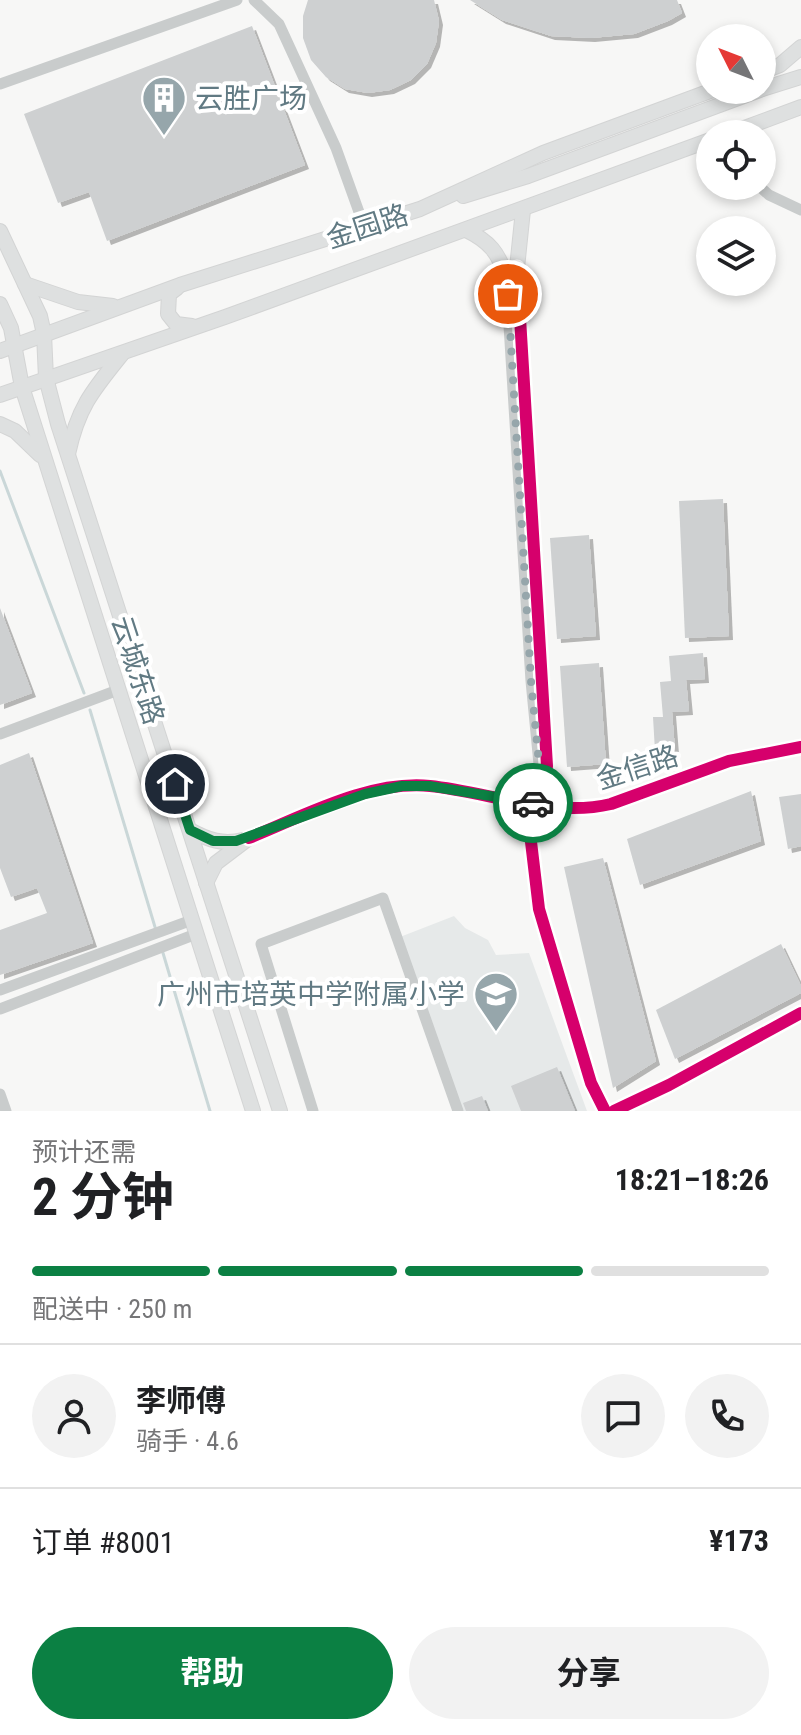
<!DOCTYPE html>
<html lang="zh">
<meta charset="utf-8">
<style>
body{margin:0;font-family:"Roboto Condensed","Noto Sans SC",sans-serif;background:#f2f2f2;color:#202124;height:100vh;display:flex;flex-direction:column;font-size:30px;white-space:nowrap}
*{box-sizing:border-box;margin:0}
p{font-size:26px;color:#757577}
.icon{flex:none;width:44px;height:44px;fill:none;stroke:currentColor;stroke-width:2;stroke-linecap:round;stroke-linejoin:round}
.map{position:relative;height:1111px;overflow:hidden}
.panel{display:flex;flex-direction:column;background:#fff;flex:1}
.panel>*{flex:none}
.needle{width:52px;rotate:312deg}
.controls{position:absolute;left:696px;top:24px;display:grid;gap:16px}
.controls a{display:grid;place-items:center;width:80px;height:80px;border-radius:50%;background:#fff;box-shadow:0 4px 12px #0003;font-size:40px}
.pin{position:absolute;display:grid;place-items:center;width:68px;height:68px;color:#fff;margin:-34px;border:4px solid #fff;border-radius:50%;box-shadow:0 2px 8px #0007}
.courier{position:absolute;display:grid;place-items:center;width:80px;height:80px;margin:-40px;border:6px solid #0b8043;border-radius:50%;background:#fff;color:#222;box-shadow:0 2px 10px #0007}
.headline em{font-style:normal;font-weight:700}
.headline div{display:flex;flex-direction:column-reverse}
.headline{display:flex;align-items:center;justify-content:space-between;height:136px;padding:0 32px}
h1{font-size:52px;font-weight:700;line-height:60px}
.bar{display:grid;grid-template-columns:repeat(4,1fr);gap:12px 8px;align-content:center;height:96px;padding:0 32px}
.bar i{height:10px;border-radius:6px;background:#e0e0e0}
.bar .active{background:#0b8043}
.bar p{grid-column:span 4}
.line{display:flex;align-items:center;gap:20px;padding:0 32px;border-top:2px solid #e0e0e0}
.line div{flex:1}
.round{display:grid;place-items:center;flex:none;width:84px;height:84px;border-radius:42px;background:#f2f2f2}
.primary-button{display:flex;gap:16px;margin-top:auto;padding:16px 32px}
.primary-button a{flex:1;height:92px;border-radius:48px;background:#0b8043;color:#fff;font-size:32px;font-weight:700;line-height:92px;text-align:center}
.primary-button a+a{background:#f2f2f2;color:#202124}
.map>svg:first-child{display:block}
.built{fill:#e6e9e9}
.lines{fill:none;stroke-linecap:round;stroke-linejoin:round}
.stream{stroke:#cad7d8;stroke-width:3}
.building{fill:#ced0d1;filter:url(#shadow)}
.major-casing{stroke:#d3d4d4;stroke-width:16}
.minor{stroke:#c9cccc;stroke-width:11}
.major{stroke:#dee0e0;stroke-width:14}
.cycleway-casing{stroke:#fff;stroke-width:17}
.cycleway{stroke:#d6006c;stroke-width:12}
.done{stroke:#96a6ab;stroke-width:8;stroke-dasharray:0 14.4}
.route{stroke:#0b8043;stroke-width:10}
.labels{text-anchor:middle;stroke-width:8;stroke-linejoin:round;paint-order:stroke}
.poi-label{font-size:28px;fill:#617a83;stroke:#fff;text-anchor:start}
.street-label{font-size:28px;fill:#617a83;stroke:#fff}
</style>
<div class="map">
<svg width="801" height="1111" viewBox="0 0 801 1111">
<defs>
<filter id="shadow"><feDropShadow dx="4" dy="4" stdDeviation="0" flood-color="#0004"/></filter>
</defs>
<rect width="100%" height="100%" fill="#f7f7f6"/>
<!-- built -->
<path class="built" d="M454,916L465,928L488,940L496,955L529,953L587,1111H459L400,937Z"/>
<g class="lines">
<!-- stream -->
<g class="stream">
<path d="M0,471L84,693"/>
<path d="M90,710L155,927"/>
<path d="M163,953L210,1111"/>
</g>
</g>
<!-- building -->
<g class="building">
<path d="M308,0H434L439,21L436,43L427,64L411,80L390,90L368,93L345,89L326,77L311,60L303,38V16Z"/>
<path d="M470,0H677L682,13L668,21L634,34L591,38L551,36L502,20Z"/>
<path d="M252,26L305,165L107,241L89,192L58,203L24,114Z"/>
<path d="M723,499L729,636L685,638L679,501Z"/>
<path d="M589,535L596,636L557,639L550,538Z"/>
<path d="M0,608L32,693L0,705Z"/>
<path d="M703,653L705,679L686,680L689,711L672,712L675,750L655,751L653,717H663L660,682L671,681L669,656Z"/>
<path d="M599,663L606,764L567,767L560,666Z"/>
<path d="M29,753L93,943L0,975V930L47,913L37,888L11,897L0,868V765Z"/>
<path d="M751,791L761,841L640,885L627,839Z"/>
<path d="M801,794V846L788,849L779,797Z"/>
<path d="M603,858L656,1061L613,1088L564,867Z"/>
<path d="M781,944L801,986V993L675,1059L656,1010Z"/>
<path d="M557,1067L575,1111H521L511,1086Z"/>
<path d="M482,1096L488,1111H466L463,1103Z"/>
</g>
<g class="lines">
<!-- major casing -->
<g class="major-casing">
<g id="major">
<path d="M762,72L780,65L801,47"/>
<path d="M762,89L801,77"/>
<path d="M728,134L801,107"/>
<path d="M463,196L528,176L760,90"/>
<path d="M466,230C489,241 499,253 506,277"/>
<path d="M0,231L40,316L44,334L46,378L58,424L280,1111"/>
<path d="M517,268L523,210"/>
<path d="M25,284L78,302L113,306"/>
<path d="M177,288L169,294L168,314L176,324L192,326"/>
<path d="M0,304L11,328L22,387L253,1111"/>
<path d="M0,351L180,285L420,209L543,153L713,90"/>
<path d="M0,395L225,317L710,140"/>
<path d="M0,424L15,431L40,455"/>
<path d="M68,454C78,407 93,390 122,354"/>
<path d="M190,830C208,840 223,845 243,840"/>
<path d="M206,883L216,863L249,838"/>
</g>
</g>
<!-- minor -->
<g class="minor">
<path d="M254,0L279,24L336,148L364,226"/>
<path d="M0,84L237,0"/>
<path d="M759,186L769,195L801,210"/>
<path d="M517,268L547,766L543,805"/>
<path d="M506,277L531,681L541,785"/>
<path d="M0,734L118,690"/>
<path d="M543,805L529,825L539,909L591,1083L605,1111"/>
<path d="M249,838C304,816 369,780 430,786C488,792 552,818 611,804L729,761L801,747"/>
<path d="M0,990L192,920"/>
<path d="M0,1009L196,934"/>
<path d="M0,1094L6,1111"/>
<path d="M313,1111L261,944L383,898L458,1111"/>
<path d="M614,1111L669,1085L801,1013"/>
</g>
<!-- major -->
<use href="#major" class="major"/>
<!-- cycleway casing -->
<g class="cycleway-casing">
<g id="cycleway">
<path d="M517,268L547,766L543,805"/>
<path d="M543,805L529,825L539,909L591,1083L605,1111"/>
<path d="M249,838C304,816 369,780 430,786C488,792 552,818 611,804L729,761L801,747"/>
<path d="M614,1111L669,1085L801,1013"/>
</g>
</g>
<!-- cycleway -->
<use href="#cycleway" class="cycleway"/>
</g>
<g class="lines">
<!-- done -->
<path class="done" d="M508,294L531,681L543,805L533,803"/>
<!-- route -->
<path class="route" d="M175,784L190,830L213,841H236L365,794L402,786H429L533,803"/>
</g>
<!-- icons -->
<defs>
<g id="building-pin" transform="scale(2.3)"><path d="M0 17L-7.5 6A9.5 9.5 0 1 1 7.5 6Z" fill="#96a6ab" stroke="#fff"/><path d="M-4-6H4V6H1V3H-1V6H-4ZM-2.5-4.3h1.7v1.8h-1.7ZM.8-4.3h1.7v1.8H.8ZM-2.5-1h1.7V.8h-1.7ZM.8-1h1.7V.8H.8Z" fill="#fff"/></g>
<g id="school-pin" transform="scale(2.3)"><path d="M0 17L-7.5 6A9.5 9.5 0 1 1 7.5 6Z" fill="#96a6ab" stroke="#fff"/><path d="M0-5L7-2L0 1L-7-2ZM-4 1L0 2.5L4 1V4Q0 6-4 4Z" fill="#fff"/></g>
</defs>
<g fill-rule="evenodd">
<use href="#building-pin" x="164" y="98"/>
<use href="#school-pin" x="496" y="994"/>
</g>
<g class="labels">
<!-- poi labels -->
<g class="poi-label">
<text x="195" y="108">云胜广场</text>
<text x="465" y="1004" text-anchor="end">广州市培英中学附属小学</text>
</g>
<!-- street labels -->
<g class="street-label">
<text transform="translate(367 226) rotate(-18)" y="10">金园路</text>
<text transform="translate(138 670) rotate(72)" y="10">云城东路</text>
<text transform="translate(637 767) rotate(-18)" y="10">金信路</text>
</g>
</g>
</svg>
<div class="controls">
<a><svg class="needle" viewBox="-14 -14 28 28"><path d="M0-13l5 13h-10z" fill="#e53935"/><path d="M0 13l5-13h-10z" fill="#757577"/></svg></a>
<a><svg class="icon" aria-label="locate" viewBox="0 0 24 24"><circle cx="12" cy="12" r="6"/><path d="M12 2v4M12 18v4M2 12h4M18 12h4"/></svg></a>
<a><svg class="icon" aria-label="layers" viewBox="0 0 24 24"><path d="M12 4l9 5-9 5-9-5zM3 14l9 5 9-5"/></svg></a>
</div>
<div class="pin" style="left:508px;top:294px;background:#ea580c"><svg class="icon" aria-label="bag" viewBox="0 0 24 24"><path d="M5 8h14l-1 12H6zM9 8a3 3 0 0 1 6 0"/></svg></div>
<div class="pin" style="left:175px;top:784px;background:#1f2937"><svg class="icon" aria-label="home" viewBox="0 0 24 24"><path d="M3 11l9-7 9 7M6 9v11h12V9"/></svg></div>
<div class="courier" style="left:533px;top:803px"><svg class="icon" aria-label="car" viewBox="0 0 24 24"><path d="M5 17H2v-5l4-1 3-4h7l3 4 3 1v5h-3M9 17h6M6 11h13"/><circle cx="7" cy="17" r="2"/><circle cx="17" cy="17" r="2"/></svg></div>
</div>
<section class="panel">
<div class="headline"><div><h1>2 分钟</h1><p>预计还需</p></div><em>18:21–18:26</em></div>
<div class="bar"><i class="active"></i><i class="active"></i><i class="active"></i><i></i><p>配送中 · 250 m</p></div>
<div class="line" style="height:144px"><a class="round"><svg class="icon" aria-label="person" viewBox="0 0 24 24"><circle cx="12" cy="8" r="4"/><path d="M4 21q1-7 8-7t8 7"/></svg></a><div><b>李师傅</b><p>骑手 · 4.6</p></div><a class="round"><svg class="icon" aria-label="chat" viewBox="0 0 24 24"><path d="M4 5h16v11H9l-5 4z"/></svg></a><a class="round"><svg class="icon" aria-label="phone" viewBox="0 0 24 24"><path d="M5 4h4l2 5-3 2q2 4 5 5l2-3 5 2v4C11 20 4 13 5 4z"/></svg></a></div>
<div class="line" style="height:104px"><div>订单 #8001</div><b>¥173</b></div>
<div class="primary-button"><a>帮助</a><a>分享</a></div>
</section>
